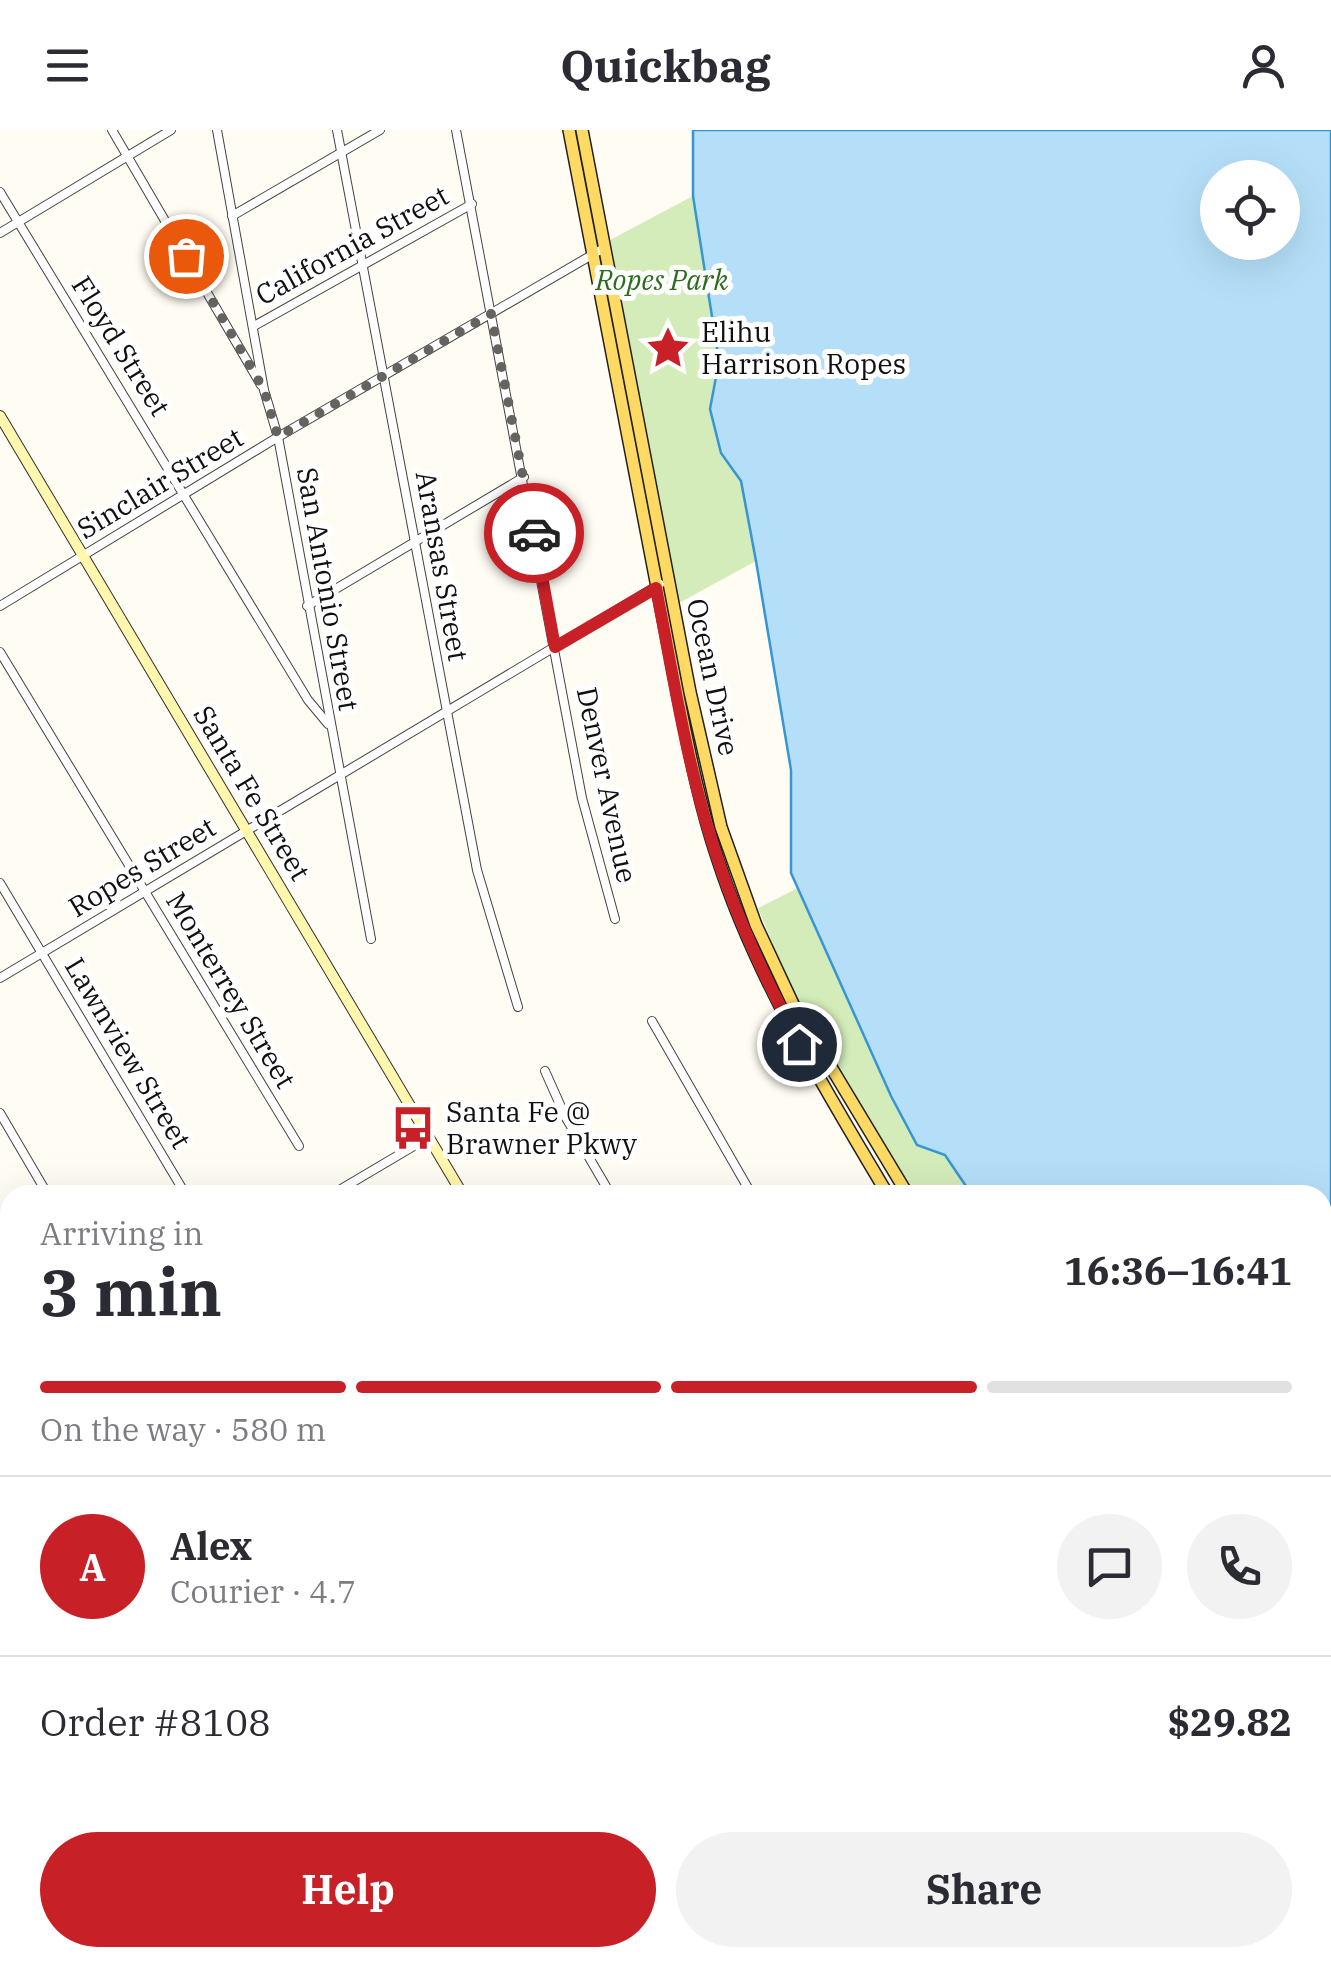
<!DOCTYPE html>
<meta charset="utf-8">
<style>
body{margin:0;font-family:"IBM Plex Serif",serif;background:#f2f2f3;color:#2b2b33;height:100vh;display:flex;flex-direction:column;font-size:38px;white-space:nowrap}
*{box-sizing:border-box;margin:0}
p{font-size:32px;color:#7c7c81}
.icon{flex:none;width:55px;height:55px;fill:none;stroke:currentColor;stroke-width:2;stroke-linecap:round;stroke-linejoin:round}
.map{position:relative;flex:1;overflow:hidden}
.details{position:absolute;left:0px;top:1055px;width:1332px;height:782px;display:flex;flex-direction:column;background:#fff;border-radius:30px 30px 0 0;box-shadow:0 10px 40px #0002}
.details>*{flex:none}
.fabs{position:absolute;left:1200px;top:30px;display:grid;gap:20px}
.fabs a{display:grid;place-items:center;width:100px;height:100px;border-radius:50%;background:#fff;box-shadow:0 10px 40px #0002;font-size:50px}
.pin{position:absolute;display:grid;place-items:center;width:85px;height:85px;color:#fff;margin:-42px;border:5px solid #fff;border-radius:50%;box-shadow:0 2px 10px #0007}
.courier{position:absolute;display:grid;place-items:center;width:100px;height:100px;margin:-50px;border:8px solid #c82027;border-radius:50%;background:#fff;color:#222;box-shadow:0 2px 12px #0007}
.summary em{font-style:normal;font-weight:700}
.summary div{display:flex;flex-direction:column-reverse}
.summary{display:flex;align-items:center;justify-content:space-between;height:170px;padding:0 40px}
h1{font-size:65px;font-weight:700;line-height:75px}
.bar{display:grid;grid-template-columns:repeat(4,1fr);gap:15px 10px;align-content:center;height:120px;padding:0 40px}
.bar i{height:12px;border-radius:8px;background:#e1e1e2}
.bar .active{background:#c82027}
.bar p{grid-column:span 4}
.line{display:flex;align-items:center;gap:25px;padding:0 40px;border-top:2px solid #e1e1e2}
.line div{flex:1}
.round{display:grid;place-items:center;flex:none;width:105px;height:105px;border-radius:52px;background:#f2f2f3}
.primary-button{display:flex;gap:20px;margin-top:auto;padding:20px 40px}
.primary-button a{flex:1;height:115px;border-radius:60px;background:#c82027;color:#fff;font-size:40px;font-weight:700;line-height:115px;text-align:center}
.primary-button a+a{background:#f2f2f3;color:#2b2b33}
header{display:flex;justify-content:space-between;align-items:center;height:130px;padding:0 40px;background:#fff;font-size:45px;font-weight:700}
.map>svg:first-child{display:block}
.green{fill:#d4ecba}
.water{fill:#b5dff9;stroke:#3895d4;stroke-width:2.5;fill-rule:evenodd}
.lines{fill:none;stroke-linecap:round;stroke-linejoin:round}
.street-casing{stroke:#434343;stroke-width:10}
.secondary-casing{stroke:#323232;stroke-width:12}
.primary-casing{stroke:#212121;stroke-width:14}
.street{stroke:#fff;stroke-width:8}
.secondary{stroke:#fff7ae;stroke-width:10}
.primary{stroke:#feda64;stroke-width:11}
.done{stroke:#64635f;stroke-width:10;stroke-dasharray:0 18}
.route{stroke:#c82027;stroke-width:12}
.labels{text-anchor:middle;stroke-width:10;stroke-linejoin:round;paint-order:stroke}
.street-label{font-size:28px;fill:#101010;stroke:#fff}
.park-label{font-size:28px;font-style:italic;fill:#2c6c1c;stroke:#fff}
.poi-label{font-size:28px;fill:#101010;stroke:#fff;text-anchor:start}
</style>
<header><svg class="icon" aria-label="menu" viewBox="0 0 24 24"><path d="M4 6h16M4 12h16M4 18h16"/></svg>Quickbag<svg class="icon" aria-label="person" viewBox="0 0 24 24"><circle cx="12" cy="8" r="4"/><path d="M4 21q1-7 8-7t8 7"/></svg></header>
<div class="map">
<svg width="1331" height="1837" viewBox="0 0 1331 1837">
<rect width="100%" height="100%" fill="#fffdf3"/>
<!-- green -->
<g class="green">
<path d="M693,66L719,231L712,261L721,323L741,351L756,431L679,473L610,110Z"/>
<path d="M798,758L891,966L916,1014L945,1024L972,1065H916L804,881L784,842L758,778Z"/>
</g>
<!-- water -->
<path class="water" d="M693,0H1331V1587L1322,1576V1065H972L945,1025L917,1015L891,966L791,743V640L756,431L741,351L721,323L710,279L719,231L693,66ZM1218,48H1282V112H1218Z"/>
<g class="lines">
<!-- street casing -->
<g class="street-casing">
<g id="street">
<path d="M112,0L261,255"/>
<path d="M217,0L264,260L278,307L371,809"/>
<path d="M337,0L477,740L518,877"/>
<path d="M456,0L582,668L615,789"/>
<path d="M0,62L308,570L328,594"/>
<path d="M232,86L380,0"/>
<path d="M0,103L171,0"/>
<path d="M254,196L472,74"/>
<path d="M0,476L278,307L604,118"/>
<path d="M307,476L524,347"/>
<path d="M0,522L299,1016"/>
<path d="M0,753L186,1065"/>
<path d="M0,848L660,454"/>
<path d="M652,891L752,1065"/>
<path d="M545,941L566,988L611,1065"/>
<path d="M0,983L48,1065"/>
<path d="M331,1065L429,1007"/>
<path d="M0,1782L10,1785"/>
<path d="M1029,1828L1036,1837"/>
<path d="M11,1837L27,1828"/>
<path d="M306,1837L325,1828"/>
<path d="M568,1837L585,1828"/>
<path d="M829,1837L846,1828"/>
<path d="M944,1837L960,1828"/>
<path d="M1101,1837L1116,1828"/>
</g>
</g>
<!-- secondary casing -->
<g class="secondary-casing">
<g id="secondary">
<path d="M0,286L463,1065"/>
<path d="M0,1460L10,1477"/>
<path d="M0,1594L10,1588"/>
<path d="M220,1828L226,1837"/>
<path d="M928,1828L934,1837"/>
</g>
</g>
<!-- primary casing -->
<g class="primary-casing">
<g id="primary">
<path d="M569,0L678,566C689,621 700,677 718,730C757,850 824,957 888,1065"/>
<path d="M582,0L690,562L721,697L756,795L793,874L908,1065"/>
<path d="M1322,1730L1331,1742"/>
<path d="M1322,1755L1331,1767"/>
</g>
</g>
<!-- street -->
<use href="#street" class="street"/>
<!-- secondary -->
<use href="#secondary" class="secondary"/>
<!-- primary -->
<use href="#primary" class="primary"/>
</g>
<g class="lines">
<!-- done -->
<path class="done" d="M186,126L264,260L278,307L491,184L534,403"/>
<!-- route -->
<path class="route" d="M534,403L555,517L656,458C674,550 688,644 719,733C740,796 769,855 799,914"/>
</g>
<!-- icons -->
<defs>
<g id="sight-bare" transform="scale(3.45)"><path d="M0-6L1.8-2.2L6-1.7L2.9 1.2L3.7 5.4L0 3.3L-3.7 5.4L-2.9 1.2L-6-1.7L-1.8-2.2Z" fill="#c82027" stroke="#fff" stroke-width="2.5" paint-order="stroke"/></g>
<g id="bus-bare" transform="scale(3.45)"><path d="M-5-6H5V4H4V6H2V4H-2V6H-4V4H-5ZM-3.5-4V0h7V-4ZM-3.5 1.2v1.5H-2V1.2ZM2 1.2v1.5H3.5V1.2Z" fill="#c82027" stroke="#fff" stroke-width="2.5" paint-order="stroke"/></g>
</defs>
<g fill-rule="evenodd">
<use href="#sight-bare" x="668" y="218"/>
<use href="#bus-bare" x="413" y="998"/>
</g>
<g class="labels">
<!-- street labels -->
<g class="street-label">
<text transform="translate(352 115) rotate(-29)" y="10">California Street</text>
<text transform="translate(121 216) rotate(58)" y="10">Floyd Street</text>
<text transform="translate(160 353) rotate(-31)" y="10">Sinclair Street</text>
<text transform="translate(442 436) rotate(80)" y="10">Aransas Street</text>
<text transform="translate(328 459) rotate(80)" y="10">San Antonio Street</text>
<text transform="translate(713 547) rotate(78)" y="10">Ocean Drive</text>
<text transform="translate(607 655) rotate(78)" y="10">Denver Avenue</text>
<text transform="translate(252 663) rotate(59)" y="10">Santa Fe Street</text>
<text transform="translate(142 737) rotate(-31)" y="10">Ropes Street</text>
<text transform="translate(231 860) rotate(59)" y="10">Monterrey Street</text>
<text transform="translate(128 923) rotate(59)" y="10">Lawnview Street</text>
</g>
<!-- park labels -->
<g class="park-label">
<text x="662" y="160">Ropes Park</text>
</g>
<!-- poi labels -->
<g class="poi-label">
<text x="701" y="212">Elihu<tspan x="701" dy="32">Harrison Ropes</tspan></text>
<text x="446" y="992">Santa Fe @<tspan x="446" dy="32">Brawner Pkwy</tspan></text>
</g>
</g>
</svg>
<div class="fabs">
<a><svg class="icon" aria-label="locate" viewBox="0 0 24 24"><circle cx="12" cy="12" r="6"/><path d="M12 2v4M12 18v4M2 12h4M18 12h4"/></svg></a>
</div>
<div class="pin" style="left:186px;top:126px;background:#ea580c"><svg class="icon" aria-label="bag" viewBox="0 0 24 24"><path d="M5 8h14l-1 12H6zM9 8a3 3 0 0 1 6 0"/></svg></div>
<div class="pin" style="left:799px;top:914px;background:#1f2937"><svg class="icon" aria-label="home" viewBox="0 0 24 24"><path d="M3 11l9-7 9 7M6 9v11h12V9"/></svg></div>
<div class="courier" style="left:534px;top:403px"><svg class="icon" aria-label="car" viewBox="0 0 24 24"><path d="M5 17H2v-5l4-1 3-4h7l3 4 3 1v5h-3M9 17h6M6 11h13"/><circle cx="7" cy="17" r="2"/><circle cx="17" cy="17" r="2"/></svg></div>
<section class="details">
<div class="summary"><div><h1>3 min</h1><p>Arriving in</p></div><em>16:36–16:41</em></div>
<div class="bar"><i class="active"></i><i class="active"></i><i class="active"></i><i></i><p>On the way · 580 m</p></div>
<div class="line" style="height:180px"><b class="round" style="background:#c82027;color:#fff">A</b><div><b>Alex</b><p>Courier · 4.7</p></div><a class="round"><svg class="icon" aria-label="chat" viewBox="0 0 24 24"><path d="M4 5h16v11H9l-5 4z"/></svg></a><a class="round"><svg class="icon" aria-label="phone" viewBox="0 0 24 24"><path d="M5 4h4l2 5-3 2q2 4 5 5l2-3 5 2v4C11 20 4 13 5 4z"/></svg></a></div>
<div class="line" style="height:130px"><div>Order #8108</div><b>$29.82</b></div>
<div class="primary-button"><a>Help</a><a>Share</a></div>
</section>
</div>
